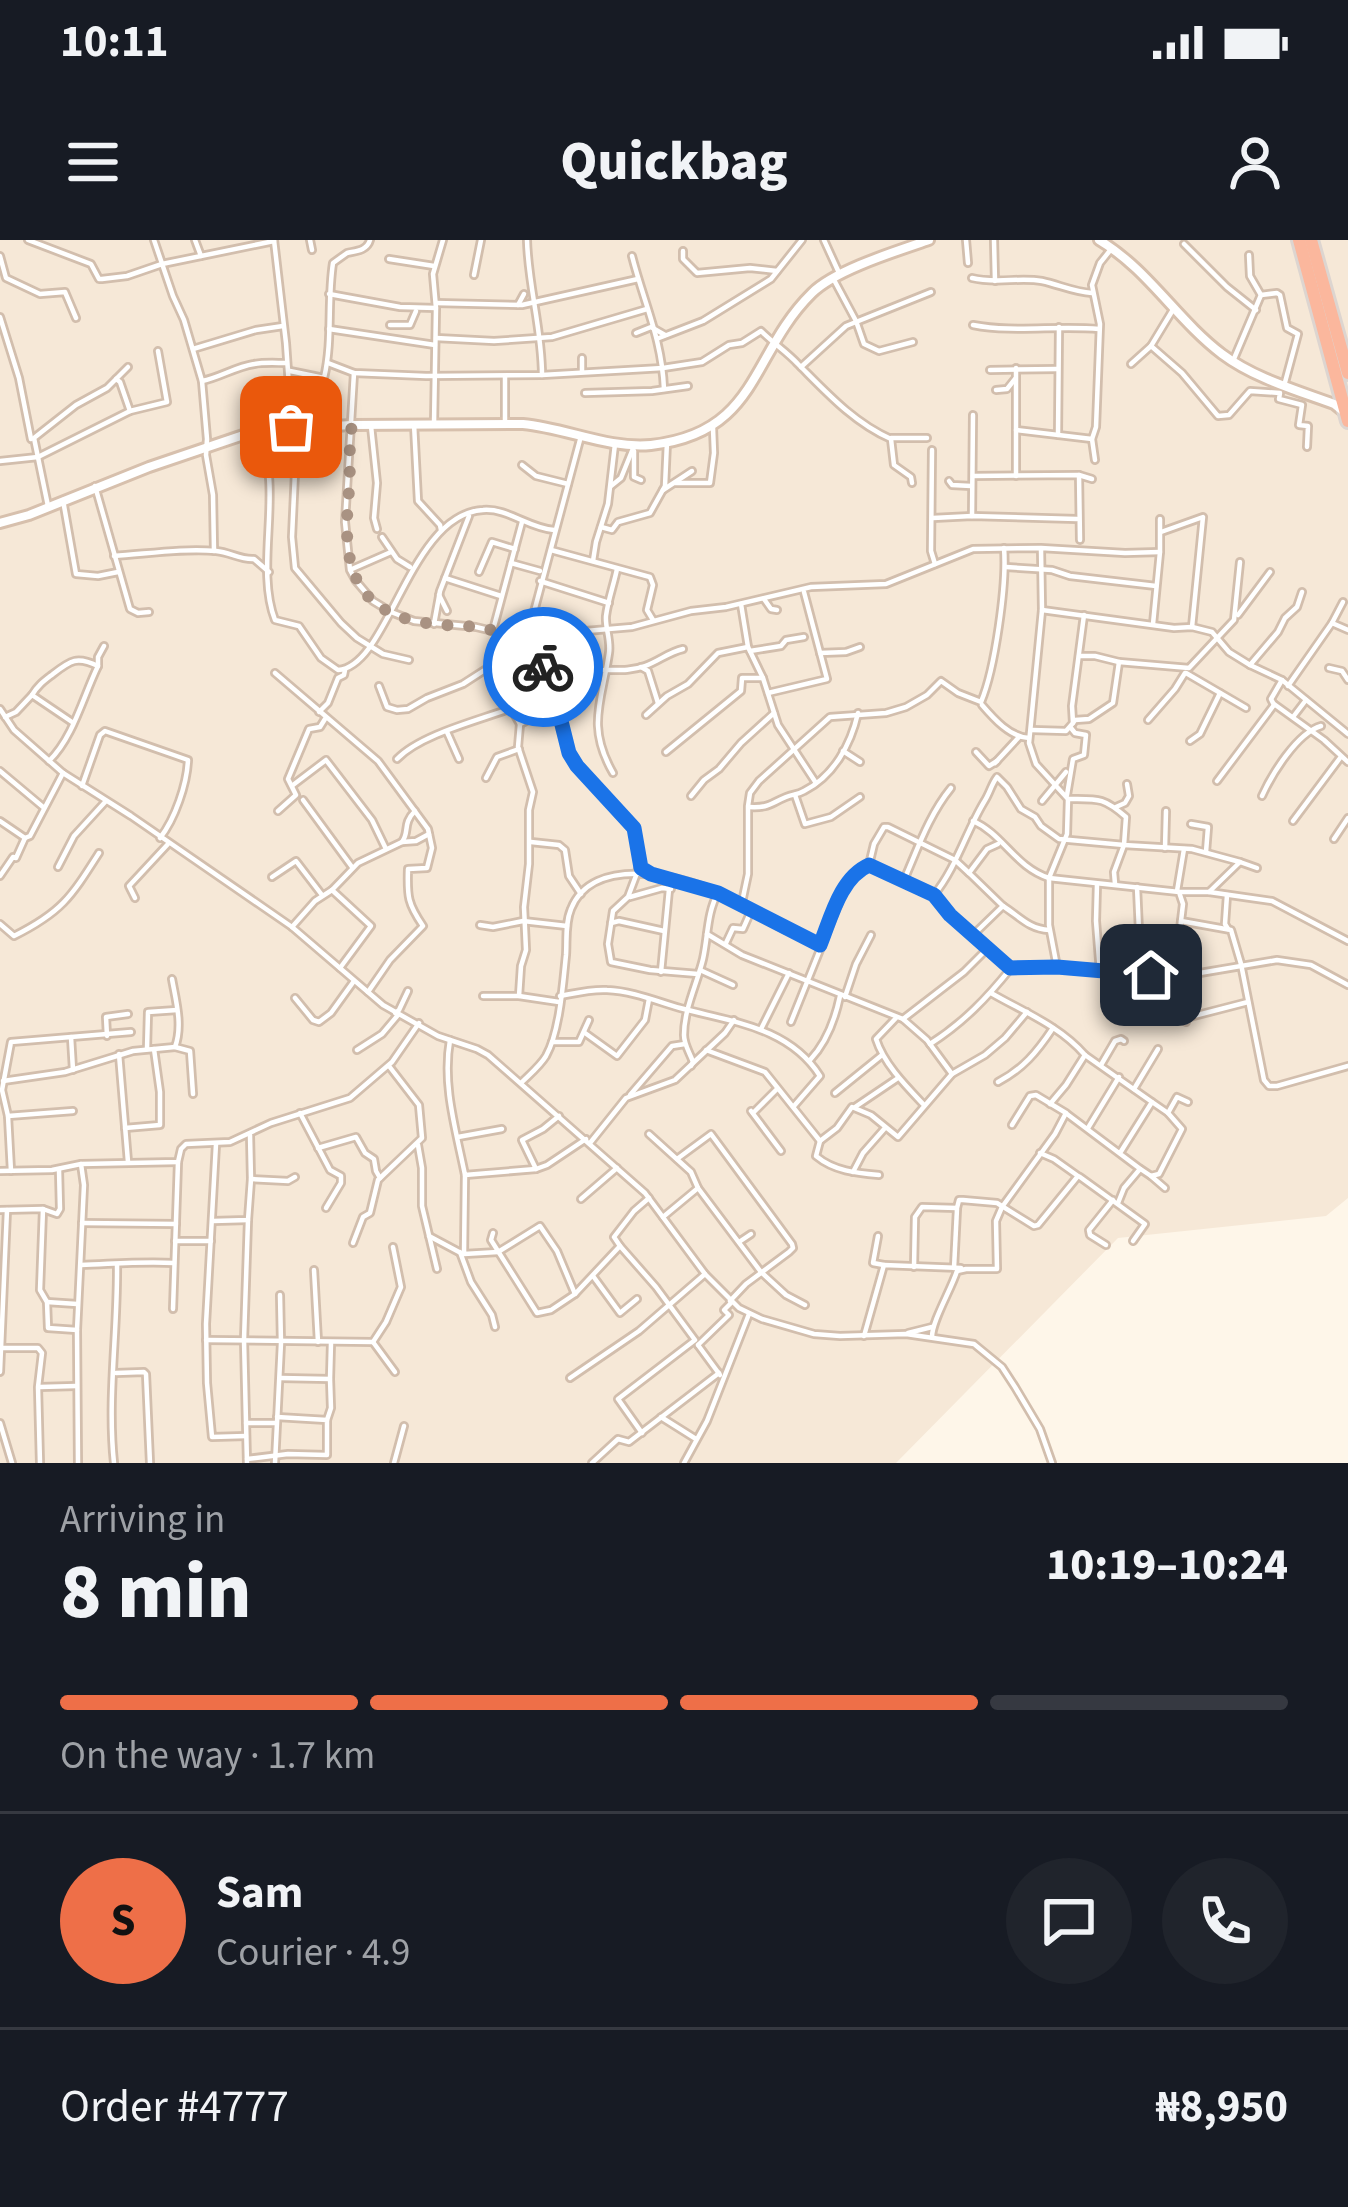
<!DOCTYPE html>
<meta charset="utf-8">
<style>
body{margin:0;font-family:"Source Sans 3",sans-serif;background:#20242c;color:#f1f3f6;height:100vh;display:flex;flex-direction:column;font-size:45px;white-space:nowrap}
*{box-sizing:border-box;margin:0}
p{font-size:39px;color:#9ea1a6}
.icon{flex:none;width:66px;height:66px;fill:none;stroke:currentColor;stroke-width:2;stroke-linecap:round;stroke-linejoin:round}
.map{position:relative;height:1223px;overflow:hidden}
.sheet{display:flex;flex-direction:column;background:#171b24;flex:1}
.sheet>*{flex:none}
.pin{position:absolute;display:grid;place-items:center;width:102px;height:102px;color:#fff;margin:-51px;border-radius:24px;box-shadow:0 6px 18px #0006}
.courier{position:absolute;display:grid;place-items:center;width:120px;height:120px;margin:-60px;border:9px solid #1a73e8;border-radius:50%;background:#fff;color:#222;box-shadow:0 3px 15px #0007}
.overview em{font-style:normal;font-weight:800}
.overview div{display:flex;flex-direction:column-reverse}
.overview{display:flex;align-items:center;justify-content:space-between;height:204px;padding:0 60px}
h1{font-size:78px;font-weight:800;line-height:90px}
.bar{display:grid;grid-template-columns:repeat(4,1fr);gap:18px 12px;align-content:center;height:144px;padding:0 60px}
.bar i{height:15px;border-radius:9px;background:#363941}
.bar .active{background:#ee6f48}
.bar p{grid-column:span 4}
.line{display:flex;align-items:center;gap:30px;padding:0 60px;border-top:3px solid #363941}
.line div{flex:1}
.round{display:grid;place-items:center;flex:none;width:126px;height:126px;border-radius:63px;background:#20242c}
.status{display:flex;justify-content:space-between;align-items:center;height:84px;padding:0 60px;background:#171b24;direction:ltr}
.status svg{height:33px;fill:currentColor}
header{display:flex;justify-content:space-between;align-items:center;height:156px;padding:0 60px;background:#171b24;font-size:54px;font-weight:800}
.map>svg:first-child{display:block}
.residential{fill:#f6e8d7}
.lines{fill:none;stroke-linecap:round;stroke-linejoin:round}
.street-casing{stroke:#d2bead;stroke-width:10}
.secondary-casing{stroke:#d7c0ad;stroke-width:14}
.highway-casing{stroke:#ddd5d0;stroke-width:18}
.street{stroke:#fff;stroke-width:4.5}
.secondary{stroke:#fff;stroke-width:8}
.highway{stroke:#fbb79d;stroke-width:12}
.done{stroke:#a99282;stroke-width:12;stroke-dasharray:0 21.6}
.route{stroke:#1a73e8;stroke-width:15}
</style>
<div class="status"><b>10:11</b><svg viewBox="0 0 49 12"><path d="M0 12V9h3v3zM5 12V6h3v6zM10 12V3h3v9zM15 12V0h3v12zM26 1h20v11H26zM47 4h2v5h-2z"/></svg></div>
<header><svg class="icon" aria-label="menu" viewBox="0 0 24 24"><path d="M4 6h16M4 12h16M4 18h16"/></svg>Quickbag<svg class="icon" aria-label="person" viewBox="0 0 24 24"><circle cx="12" cy="8" r="4"/><path d="M4 21q1-7 8-7t8 7"/></svg></header>
<div class="map">
<svg width="1348" height="1223" viewBox="0 0 1348 1223">
<rect width="100%" height="100%" fill="#fef6e9"/>
<!-- residential -->
<path class="residential" d="M0,0H1348V958L1326,976L1118,998L896,1223H0Z"/>
<g class="lines">
<!-- street casing -->
<g class="street-casing">
<g id="street">
<path d="M28,0L91,24L99,39H102L127,36L162,24L274,1"/>
<path d="M154,0L173,56L184,80L202,141L207,199L206,215L213,255L214,311"/>
<path d="M195,0L201,16"/>
<path d="M274,0L286,103L295,232L292,297L295,328L341,383L357,398L383,414L409,420"/>
<path d="M310,0L312,10"/>
<path d="M527,0C528,45 542,89 542,135"/>
<path d="M824,0L840,35"/>
<path d="M966,0L968,23"/>
<path d="M994,0L995,41"/>
<path d="M1184,4L1227,47L1256,70"/>
<path d="M683,11V19L697,33L750,28L777,31"/>
<path d="M0,16L6,38L40,54L65,52L76,78"/>
<path d="M632,16C644,63 662,99 664,149"/>
<path d="M389,19L434,26"/>
<path d="M474,35L481,0"/>
<path d="M833,38L856,81L864,104L879,111L913,102"/>
<path d="M972,38C995,44 1019,37 1042,41C1060,45 1074,52 1092,53"/>
<path d="M329,54L400,67L436,68"/>
<path d="M1261,55L1277,53L1280,55L1287,88L1298,94L1284,146"/>
<path d="M436,63L522,65L638,39"/>
<path d="M518,65L524,54"/>
<path d="M0,77L19,138L31,199"/>
<path d="M390,85H410L416,71"/>
<path d="M973,85C1014,93 1057,85 1099,89"/>
<path d="M329,89L435,105"/>
<path d="M636,93L651,87L665,95"/>
<path d="M436,98L494,101L552,97L647,69"/>
<path d="M659,98L703,81L771,39L802,0"/>
<path d="M1151,106L1182,133L1218,176L1229,175L1250,151L1280,153L1279,159L1302,165L1299,185L1308,186L1307,207"/>
<path d="M193,109L256,90L283,86"/>
<path d="M582,118V131"/>
<path d="M1233,121L1261,55L1250,36L1249,15"/>
<path d="M328,123L354,133L426,136L542,135L663,128L702,122L729,105L742,103L761,91C773,103 787,112 798,124C826,152 854,183 891,199L894,225L911,237L912,243"/>
<path d="M1131,124L1151,106L1174,68"/>
<path d="M801,127L846,86L931,52"/>
<path d="M1016,128V236"/>
<path d="M990,130L1057,129"/>
<path d="M290,131L324,138C333,100 327,62 333,23L347,13C355,11 367,11 370,0"/>
<path d="M354,133L345,282L350,330L356,341L373,361L391,372L414,381L476,387L531,400"/>
<path d="M505,136V183"/>
<path d="M116,139L120,142L130,171"/>
<path d="M202,141C221,137 235,127 254,124C264,122 276,123 287,123"/>
<path d="M996,150L1007,149L1015,139"/>
<path d="M585,153L652,151L688,146"/>
<path d="M414,184L418,261L440,285L441,290"/>
<path d="M434,184L436,68L433,34L443,0"/>
<path d="M371,186L377,243L374,278L377,289"/>
<path d="M258,190C262,206 267,221 269,237C273,281 259,339 275,380L299,386L321,418L338,430C389,427 409,274 483,270C508,268 528,288 554,290"/>
<path d="M1016,190L1092,199"/>
<path d="M1058,195L1059,87"/>
<path d="M581,196L531,383V406L548,438L569,513L576,526L637,595L640,619L637,633L628,657L613,671L608,704L611,722L650,730L698,734"/>
<path d="M891,198H927"/>
<path d="M932,210L931,311L935,324"/>
<path d="M634,211V237L641,240"/>
<path d="M1095,220L1092,199L1096,187L1100,84L1092,45L1100,23L1112,8"/>
<path d="M0,221L38,217L130,171L167,162L158,111"/>
<path d="M522,225L536,236L568,244"/>
<path d="M1079,235L1092,239"/>
<path d="M973,236L1079,235L1080,300"/>
<path d="M949,241L952,245L971,246"/>
<path d="M675,243H710L714,213L713,188"/>
<path d="M95,246L130,369L138,373L149,372"/>
<path d="M611,246L621,238L634,206"/>
<path d="M663,250L692,231"/>
<path d="M63,260L76,334L98,336L118,332"/>
<path d="M48,266L34,198L76,165L107,148L128,127"/>
<path d="M972,276L973,175"/>
<path d="M933,278L972,276L1077,279"/>
<path d="M601,287L612,290L618,282L650,273L665,246L667,202"/>
<path d="M1161,292L1203,277L1192,387"/>
<path d="M382,297L397,319L410,327"/>
<path d="M1041,309L1042,370L1029,503L1036,524L1068,559L1067,594L1049,638V685L1057,727"/>
<path d="M551,310L650,337L653,345L647,370L653,380"/>
<path d="M114,316C146,314 183,308 216,311C230,312 240,320 254,319L269,332"/>
<path d="M593,321L596,302L608,264L615,204"/>
<path d="M511,323L540,331"/>
<path d="M1006,327L1052,330L1070,336L1156,346"/>
<path d="M352,329L391,312"/>
<path d="M479,332L492,302L515,309"/>
<path d="M445,338L501,356"/>
<path d="M540,341L609,363"/>
<path d="M439,355L447,371"/>
<path d="M764,359L771,369L777,370"/>
<path d="M741,364L748,407L763,438L778,485L816,543"/>
<path d="M1042,370L1174,388L1192,387L1212,392L1229,412L1250,425L1282,440L1348,494"/>
<path d="M1238,375L1270,332"/>
<path d="M1332,383L1343,362"/>
<path d="M434,384L440,351L469,276"/>
<path d="M1153,384L1160,312V279"/>
<path d="M493,390L522,282"/>
<path d="M750,411L781,406L786,400L804,397"/>
<path d="M820,413L846,412L860,407"/>
<path d="M538,416L574,392L632,387L691,371L726,367L811,347L886,344L973,309L1041,308L1125,313L1160,312"/>
<path d="M1079,416H1095L1119,422"/>
<path d="M1250,425L1278,392L1285,378L1297,367L1302,352"/>
<path d="M641,427L648,431L658,463"/>
<path d="M1329,428L1342,431L1348,440"/>
<path d="M604,430C618,430 631,431 645,426C659,421 669,412 683,409"/>
<path d="M275,433L378,521L428,589L432,608L427,628L408,629C407,657 408,664 423,686L390,720L368,752"/>
<path d="M1186,433L1246,468"/>
<path d="M379,446L387,467L397,470L408,469L427,458L463,444L531,400"/>
<path d="M1288,446L1332,383L1348,390"/>
<path d="M500,449L520,484L557,466"/>
<path d="M553,452C564,442 568,436 584,433"/>
<path d="M768,453L827,439L804,352"/>
<path d="M32,455C38,445 44,441 53,434C71,420 77,416 98,426"/>
<path d="M1274,464L1324,500L1348,522"/>
<path d="M982,465C994,479 1010,497 1029,498"/>
<path d="M0,469L14,490L63,533L131,576L292,687L383,765L438,796L477,809L488,815L645,953L705,1034L739,1068L762,1079L814,1094L840,1096L906,1094L974,1104L1002,1127L1015,1147L1040,1189L1052,1223"/>
<path d="M319,472L328,463L338,438L344,435L345,430"/>
<path d="M646,475L667,456L688,444L718,413L748,407"/>
<path d="M5,477L16,472L32,455L72,482"/>
<path d="M1293,477L1306,460"/>
<path d="M1148,480L1175,449L1185,433"/>
<path d="M1073,483L1075,480L1089,479L1113,463L1119,422L1189,428L1234,380L1240,322"/>
<path d="M1032,490L1066,491L1073,483L1072,466L1084,375"/>
<path d="M447,492L459,519"/>
<path d="M1190,501L1200,494L1220,453"/>
<path d="M843,511L860,522"/>
<path d="M666,512L741,451L742,438H763"/>
<path d="M976,512L989,526L997,521"/>
<path d="M397,519C420,495 476,481 509,469"/>
<path d="M49,521C73,498 83,457 98,426V417L104,406"/>
<path d="M995,523L1019,497"/>
<path d="M0,531L43,567"/>
<path d="M613,533C586,486 602,461 609,413C611,400 605,388 606,376C608,360 614,344 617,329"/>
<path d="M486,538L497,517L519,509"/>
<path d="M1217,541L1274,465L1271,459L1282,440"/>
<path d="M293,545L326,520L372,580L386,609"/>
<path d="M82,546L100,495L105,491L188,520C187,544 175,579 160,598"/>
<path d="M795,555L805,584L831,577L860,557"/>
<path d="M1067,555L1073,519L1084,515L1086,495L1075,493L1071,488"/>
<path d="M691,556L704,540L719,529L741,503L774,473"/>
<path d="M1262,556C1272,534 1297,493 1321,486"/>
<path d="M1068,559C1098,559 1103,557 1126,577L1124,605L1192,609L1240,622L1209,652"/>
<path d="M303,560L352,627"/>
<path d="M1042,561L1066,532"/>
<path d="M749,567C769,568 769,564 786,557C793,554 797,555 804,551C834,536 851,504 858,473"/>
<path d="M1116,567L1125,563L1129,556L1127,544"/>
<path d="M278,571L296,555L288,539L309,489L320,487L325,479"/>
<path d="M0,581L25,598"/>
<path d="M973,581C1003,594 1015,627 1049,638L1179,652L1183,664L1181,681L1231,690L1241,724L1264,840L1269,846H1277L1348,826"/>
<path d="M1293,581L1340,518"/>
<path d="M1191,584L1208,587L1206,612"/>
<path d="M1334,599L1348,578"/>
<path d="M402,602L416,601L429,594"/>
<path d="M531,602L559,605L565,610L569,636L581,654"/>
<path d="M1165,608L1166,571"/>
<path d="M1240,622L1257,628"/>
<path d="M58,627L74,596L106,561"/>
<path d="M969,633L955,620L888,587H884L874,604L869,625L930,652L950,675L987,709"/>
<path d="M0,636L13,617L16,618L25,598L30,596L63,533"/>
<path d="M272,637L296,621L322,655"/>
<path d="M904,640C918,608 929,575 951,548"/>
<path d="M1097,644L1096,681L1100,732"/>
<path d="M332,650L371,686L340,728"/>
<path d="M1177,651L1184,609"/>
<path d="M1179,652H1209L1272,661L1348,701"/>
<path d="M934,655C956,628 966,592 984,562C990,553 991,545 997,537L1007,547L1021,569L1035,577L1041,586L1059,599L1124,605L1114,632L1115,644"/>
<path d="M1227,655L1225,684L1228,689"/>
<path d="M630,657L662,648L671,649"/>
<path d="M135,658L129,646L168,604"/>
<path d="M1003,666C1020,677 1029,689 1049,690"/>
<path d="M741,667L748,634V566L750,553L759,541L830,477L886,473L906,467L927,455L941,441L958,453L981,462C995,429 1007,344 1004,308"/>
<path d="M1181,681L1175,731L1186,782"/>
<path d="M611,683L619,681L664,691"/>
<path d="M0,684L14,696C62,672 71,657 99,613"/>
<path d="M480,685L493,687L523,681L567,686"/>
<path d="M292,687L315,661L332,650L358,623L402,602C410,591 402,584 415,571"/>
<path d="M707,694L742,715L903,779L927,800L952,834"/>
<path d="M973,695L1003,666L969,633L987,609L998,604"/>
<path d="M726,703L733,688L743,689L751,671"/>
<path d="M700,730L733,745"/>
<path d="M661,732L670,639"/>
<path d="M1141,735L1176,737L1277,720L1311,725L1348,745"/>
<path d="M172,739C176,761 183,786 175,807L190,811L193,854"/>
<path d="M991,753C1024,772 1060,786 1085,815L1066,845L1050,864"/>
<path d="M483,756H519L559,762"/>
<path d="M519,756L521,726L526,710L524,667L529,624V570L533,552L518,507L520,484"/>
<path d="M560,756C576,753 591,749 607,750C632,751 656,761 680,768C732,782 789,787 820,836L794,866"/>
<path d="M845,757L856,724L871,695"/>
<path d="M295,758L313,780L319,782L331,773L354,741"/>
<path d="M395,773L399,770L408,751"/>
<path d="M896,778L876,799C884,824 906,846 924,865"/>
<path d="M1186,778L1248,762"/>
<path d="M903,779L964,732L987,709L1016,729L1057,727L1141,735L1137,647"/>
<path d="M791,782L848,640L862,627L869,625"/>
<path d="M761,789L789,733"/>
<path d="M585,793L617,816L645,780L649,759"/>
<path d="M107,796L106,777L128,774"/>
<path d="M71,797L73,830"/>
<path d="M450,800C442,845 456,890 465,935L536,929L547,925L586,899"/>
<path d="M552,802H579L589,780"/>
<path d="M930,804C963,783 987,758 1011,728"/>
<path d="M147,809L148,772L177,770"/>
<path d="M357,810L382,794L398,775"/>
<path d="M706,810L765,832L820,901L837,888L852,867L871,875L898,897L952,834L985,815L1005,798L1027,772"/>
<path d="M119,814L128,922"/>
<path d="M1085,815L1152,862"/>
<path d="M810,820C827,802 835,780 840,756"/>
<path d="M1101,825L1115,801L1121,799L1124,801"/>
<path d="M691,826L693,822C690,813 684,805 684,795C684,769 697,744 703,719C708,697 707,672 718,653"/>
<path d="M3,841L65,832L133,811L175,807"/>
<path d="M998,842C1023,829 1037,812 1053,788"/>
<path d="M521,843C530,834 540,826 546,816C560,791 563,743 566,715C567,700 565,683 571,669C592,615 680,634 721,654C743,665 764,679 786,690C798,695 809,699 820,705"/>
<path d="M1134,849L1158,809"/>
<path d="M835,853L882,815"/>
<path d="M630,855L672,806L685,804"/>
<path d="M855,867L898,838"/>
<path d="M751,871L781,911"/>
<path d="M300,873L330,930L341,936V943L326,968"/>
<path d="M753,873L777,849"/>
<path d="M1168,873L1177,857L1188,862"/>
<path d="M1067,874L1139,928L1151,936L1159,934L1182,889L1168,873L1152,862L1120,913"/>
<path d="M8,876L73,871"/>
<path d="M125,888L160,885V852L154,809"/>
<path d="M1088,888L1119,837"/>
<path d="M649,894L691,932L698,948L761,1032L786,1055L805,1065"/>
<path d="M458,897L502,889"/>
<path d="M820,901L816,916C834,931 856,933 879,935"/>
<path d="M590,903L626,858L675,840L725,793L734,780"/>
<path d="M216,904L206,1084L207,1143L212,1197L246,1196"/>
<path d="M418,905L422,928V966L437,1029"/>
<path d="M318,908L356,897L365,913L374,919L376,931L380,938"/>
<path d="M677,919L711,894L792,1004L793,1008L789,1012L746,1044L730,1061"/>
<path d="M536,929L522,900L543,889L559,876"/>
<path d="M0,931L52,930L81,924L178,922L181,909L186,904L230,902L271,883L350,858L392,822L419,783"/>
<path d="M11,931L8,876L2,850L11,802L131,792"/>
<path d="M853,932L863,913L885,888"/>
<path d="M465,935L464,1014L498,1012L540,986L557,1011L575,1054L620,1006L614,997L634,971L649,958"/>
<path d="M1151,936L1165,948"/>
<path d="M1080,937L1145,984L1133,1001"/>
<path d="M251,939L288,941L295,937"/>
<path d="M581,959L617,928"/>
<path d="M1118,963L1124,948L1140,929"/>
<path d="M43,969L40,1050L47,1062L48,1088L77,1090"/>
<path d="M0,970L43,969L57,974L60,969L59,930"/>
<path d="M663,977L698,948"/>
<path d="M213,981L248,980L251,939L250,895"/>
<path d="M82,983L176,984"/>
<path d="M493,993L491,1000L537,1073L551,1070L575,1054"/>
<path d="M429,996L459,1012"/>
<path d="M878,996L873,1023L884,1025"/>
<path d="M175,1001H211"/>
<path d="M739,1002L751,994"/>
<path d="M353,1003L363,977L370,973L378,940L422,898L419,865L389,826"/>
<path d="M1106,1005L1090,995L1089,990L1113,960"/>
<path d="M620,1006L656,1047L695,1100L618,1159L642,1193"/>
<path d="M460,1012L471,1042L492,1075L495,1087"/>
<path d="M81,1025C112,1024 143,1021 174,1023"/>
<path d="M914,1027L915,977L922,967L957,968L959,960H963L997,963L1034,986L1038,985L1078,936L1054,919L1040,913"/>
<path d="M954,1028L957,969"/>
<path d="M314,1030L318,1102"/>
<path d="M593,1036L620,1073L637,1059"/>
<path d="M47,1062L77,1064"/>
<path d="M173,1069L178,922"/>
<path d="M908,1093L932,1087"/>
<path d="M864,1096L884,1025L961,1028"/>
<path d="M932,1097C932,1081 951,1050 957,1031L966,1029H997L996,981L1002,967L1055,894L1066,873L1036,855L1030,856L1012,885"/>
<path d="M206,1100L373,1102"/>
<path d="M373,1102L386,1082L401,1047L393,1007"/>
<path d="M373,1102L395,1132"/>
<path d="M698,1105L729,1075L724,1070L731,1063"/>
<path d="M698,1105L720,1135"/>
<path d="M1,1108H38L42,1113L38,1147L40,1223"/>
<path d="M0,1132L7,970"/>
<path d="M116,1133L144,1132L146,1134L150,1223"/>
<path d="M281,1138L330,1139L331,1103"/>
<path d="M570,1138L639,1091L705,1034"/>
<path d="M40,1147L76,1146"/>
<path d="M661,1177L696,1199"/>
<path d="M327,1180L331,1168L330,1139"/>
<path d="M0,1183L12,1223"/>
<path d="M246,1183H276"/>
<path d="M247,1219L288,1214L327,1215V1180L277,1177"/>
<path d="M78,1223L77,1090L84,945L81,924"/>
<path d="M114,1223C107,1157 118,1091 117,1024"/>
<path d="M247,1223L244,1100L248,980"/>
<path d="M275,1223L281,1103L280,1055"/>
<path d="M394,1223L404,1186"/>
<path d="M592,1223L618,1199L629,1202L719,1133"/>
<path d="M684,1223L707,1181L749,1074"/>
</g>
</g>
<!-- secondary casing -->
<g class="secondary-casing">
<g id="secondary">
<path d="M1099,0C1148,29 1177,80 1222,114C1254,138 1296,150 1334,164L1344,172"/>
<path d="M0,283L29,275L149,227L258,190L352,185L523,184C566,188 608,209 651,205C759,193 750,114 812,53C835,30 897,11 929,0"/>
</g>
</g>
<!-- highway casing -->
<g class="highway-casing">
<g id="highway">
<path d="M1299,0L1348,181"/>
<path d="M1311,0L1348,133"/>
</g>
</g>
<!-- street -->
<use href="#street" class="street"/>
<!-- secondary -->
<use href="#secondary" class="secondary"/>
<!-- highway -->
<use href="#highway" class="highway"/>
</g>
<g class="lines">
<!-- done -->
<path class="done" d="M291,187L352,185C348,207 351,228 349,251C343,313 346,368 420,382C439,386 458,385 476,387C496,389 512,399 531,400L533,410L543,427"/>
<!-- route -->
<path class="route" d="M543,427L554,453L569,513L577,526L634,588L641,628L651,634L718,653L820,705C831,678 840,638 869,625L934,655L950,675L1010,728L1057,727L1151,735"/>
</g>
</svg>
<div class="pin" style="left:291px;top:187px;background:#ea580c"><svg class="icon" aria-label="bag" viewBox="0 0 24 24"><path d="M5 8h14l-1 12H6zM9 8a3 3 0 0 1 6 0"/></svg></div>
<div class="pin" style="left:1151px;top:735px;background:#1f2937"><svg class="icon" aria-label="home" viewBox="0 0 24 24"><path d="M3 11l9-7 9 7M6 9v11h12V9"/></svg></div>
<div class="courier" style="left:543px;top:427px"><svg class="icon" aria-label="bike" viewBox="0 0 24 24"><circle cx="6" cy="16" r="4"/><circle cx="18" cy="16" r="4"/><path d="M6 16l4-8h5l3 8M10 8l3 8H6M13 5h3"/></svg></div>
</div>
<section class="sheet">
<div class="overview"><div><h1>8 min</h1><p>Arriving in</p></div><em>10:19–10:24</em></div>
<div class="bar"><i class="active"></i><i class="active"></i><i class="active"></i><i></i><p>On the way · 1.7 km</p></div>
<div class="line" style="height:216px"><b class="round" style="background:#ee6f48;color:#111">S</b><div><b>Sam</b><p>Courier · 4.9</p></div><a class="round"><svg class="icon" aria-label="chat" viewBox="0 0 24 24"><path d="M4 5h16v11H9l-5 4z"/></svg></a><a class="round"><svg class="icon" aria-label="phone" viewBox="0 0 24 24"><path d="M5 4h4l2 5-3 2q2 4 5 5l2-3 5 2v4C11 20 4 13 5 4z"/></svg></a></div>
<div class="line" style="height:156px"><div>Order #4777</div><b>₦8,950</b></div>
</section>
